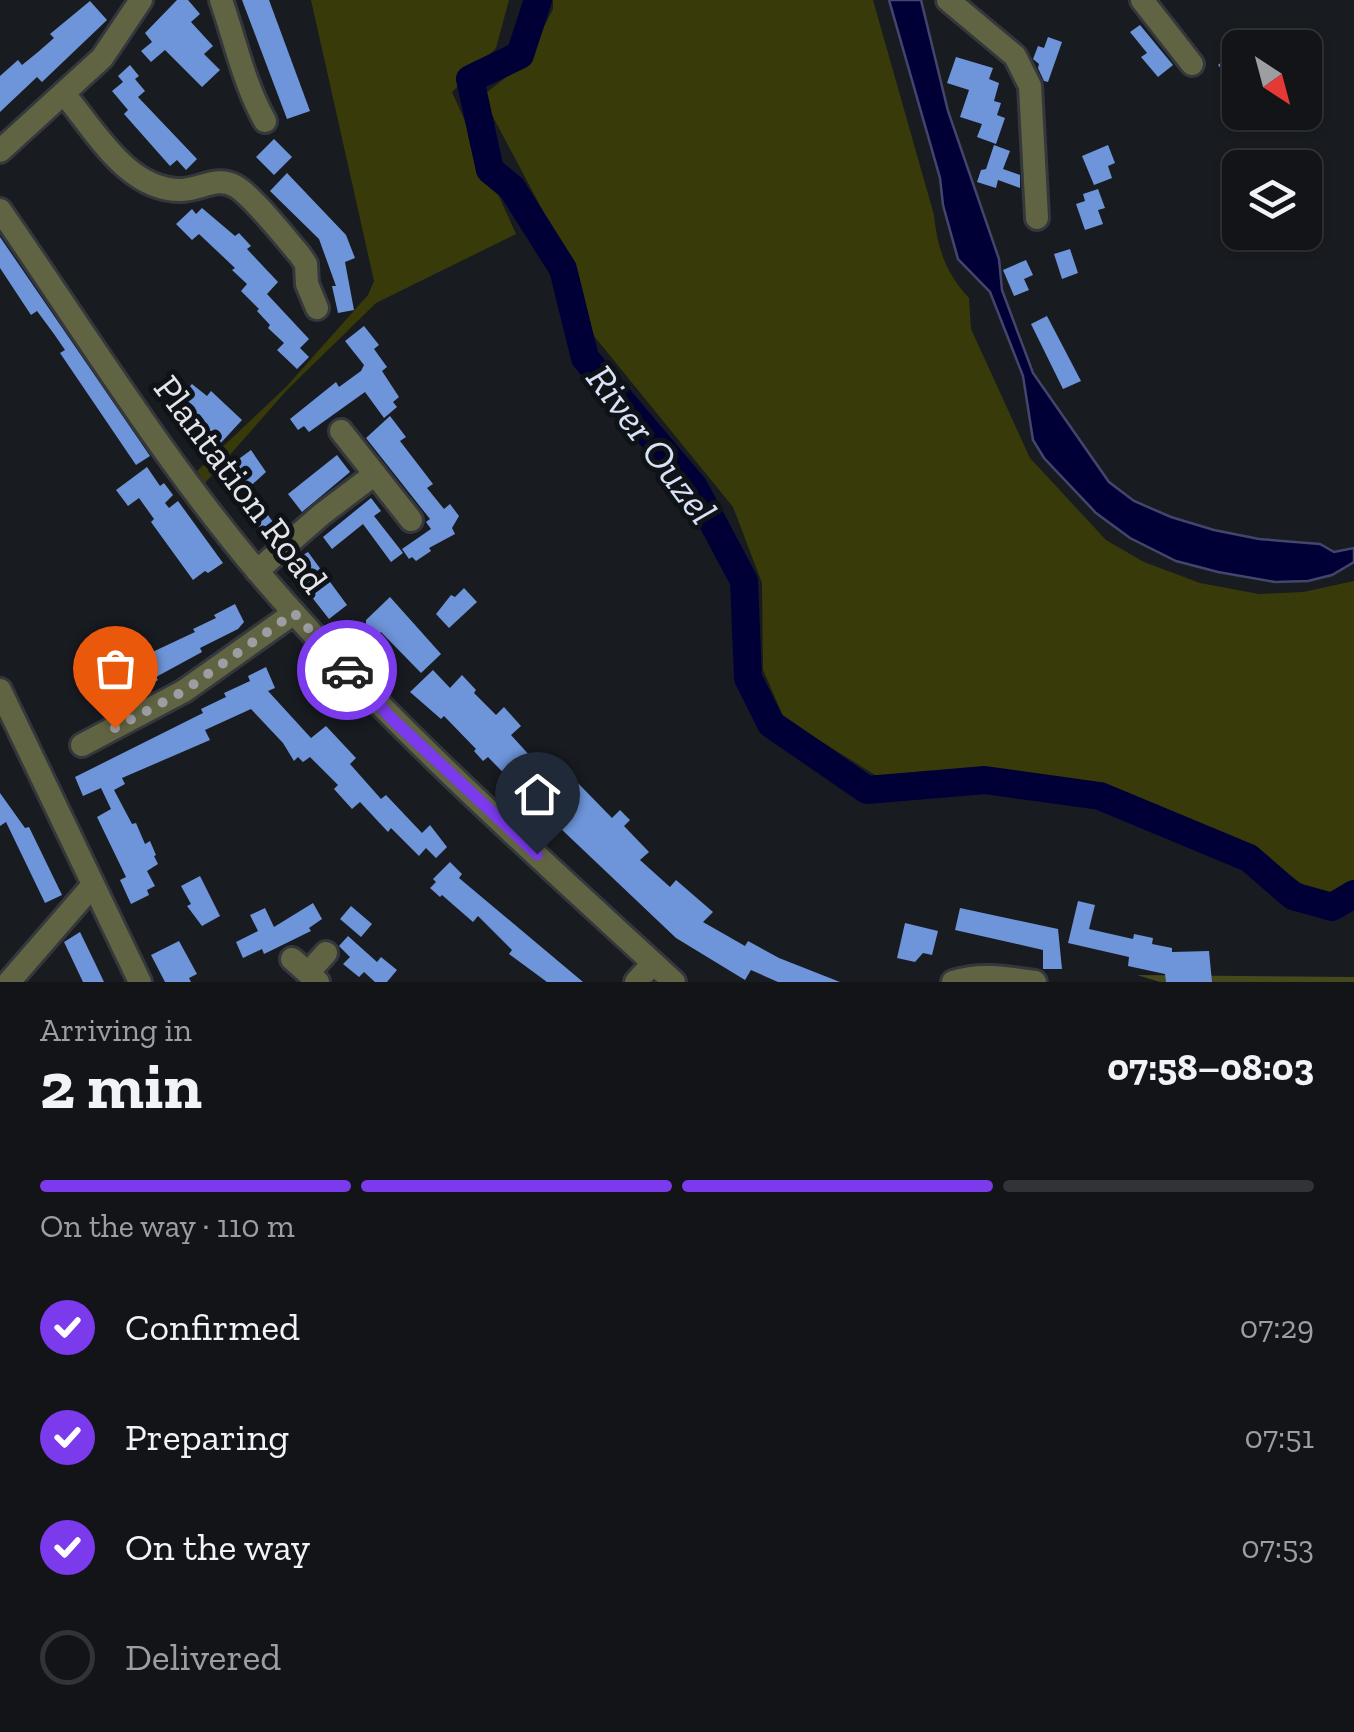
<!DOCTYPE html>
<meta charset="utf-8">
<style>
body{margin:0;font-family:"Zilla Slab",serif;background:#1b1d21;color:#f1f3f6;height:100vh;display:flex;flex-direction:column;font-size:38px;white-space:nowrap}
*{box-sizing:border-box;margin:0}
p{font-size:32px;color:#9c9ea2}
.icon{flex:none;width:55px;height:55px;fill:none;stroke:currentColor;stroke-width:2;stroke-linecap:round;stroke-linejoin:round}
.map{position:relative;height:982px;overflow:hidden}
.details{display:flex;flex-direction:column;background:#121418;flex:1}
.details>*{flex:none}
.needle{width:65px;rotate:144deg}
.buttons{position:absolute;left:1222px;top:30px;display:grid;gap:20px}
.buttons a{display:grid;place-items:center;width:100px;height:100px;border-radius:15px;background:#121418;box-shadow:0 2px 8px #0004,0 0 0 2px #313337;font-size:50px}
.pin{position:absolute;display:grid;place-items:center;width:85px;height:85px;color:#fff;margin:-102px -42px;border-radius:50% 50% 50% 0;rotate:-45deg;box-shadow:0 0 10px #0007}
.pin .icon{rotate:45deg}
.courier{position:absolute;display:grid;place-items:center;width:100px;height:100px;margin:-50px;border:8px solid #7c3aed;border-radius:50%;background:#fff;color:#222;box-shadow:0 2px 12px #0007}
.overview em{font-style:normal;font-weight:700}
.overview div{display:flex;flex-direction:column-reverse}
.overview{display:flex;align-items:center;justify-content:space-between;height:170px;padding:0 40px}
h1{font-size:65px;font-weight:700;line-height:75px}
.bar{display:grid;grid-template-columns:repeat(4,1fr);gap:15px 10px;align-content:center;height:120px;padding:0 40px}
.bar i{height:12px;border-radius:8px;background:#313337}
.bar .current{background:#7c3aed}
.bar p{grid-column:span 4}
ol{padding:0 40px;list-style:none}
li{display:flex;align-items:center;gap:30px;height:110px}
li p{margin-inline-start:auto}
li .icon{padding:10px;border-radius:50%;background:#7c3aed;color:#fff;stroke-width:4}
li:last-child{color:#9c9ea2}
li i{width:55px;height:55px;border:5px solid #313337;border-radius:50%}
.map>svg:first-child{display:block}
.green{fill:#383b09}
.forest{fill:#45491b}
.water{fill:#000037;stroke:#44456c;stroke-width:2.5}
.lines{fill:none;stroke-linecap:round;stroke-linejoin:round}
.river{stroke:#000037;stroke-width:28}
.building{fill:#6e95da}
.minor-casing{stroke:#34373c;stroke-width:28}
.minor{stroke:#616443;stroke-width:22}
.done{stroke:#9c9ea3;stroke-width:10;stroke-dasharray:0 18}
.route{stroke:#7c3aed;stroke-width:12}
.labels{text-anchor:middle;stroke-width:10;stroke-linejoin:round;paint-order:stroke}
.street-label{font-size:38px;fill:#e3e5e9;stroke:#0f1217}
.water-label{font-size:40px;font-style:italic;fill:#d7e2f5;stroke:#0f1217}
</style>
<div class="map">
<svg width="1354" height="982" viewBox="0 0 1354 982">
<rect width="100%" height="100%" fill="#181b20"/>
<!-- green -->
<g class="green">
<path d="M311,0H509L496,48L452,92L516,234L376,303L287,390L205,483L197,471L286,387L368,295L374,281Z"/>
<path d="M553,0H873L934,215C937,247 946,274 969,298L971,329L1030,458L1106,540L1144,562L1200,583L1259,594L1303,592L1354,581V886L1328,901L1227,834L1102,788L988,773L875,775L784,718L763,670L762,583L733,507L594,336L572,266L482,96L526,62L553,9Z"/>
</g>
<!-- forest -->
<path class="forest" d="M1137,975L1354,977V982H1160Z"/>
<!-- water -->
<path class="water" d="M889,0H921L948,111L999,259L1002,290L1033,373L1109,482L1134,501L1171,517L1214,530L1259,539L1320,544L1334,552L1354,548V562L1332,575L1308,581L1275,582L1218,572L1176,561L1130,538L1096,513L1044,458L1033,440L1023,376L990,292L958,259L943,205L940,178Z"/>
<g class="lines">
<!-- river -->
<path class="river" d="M538,0L520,55L470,79L490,170L512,188L563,269L585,358L694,487L744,581L748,678L771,724L867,790L985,780L1100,796L1249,858L1293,896L1332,907L1354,894"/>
</g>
<!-- building -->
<g class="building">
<path d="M177,0H188L200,14L191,22L213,46L204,54L220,70L202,87L165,50L151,62L141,51L152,42L145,33Z"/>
<path d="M242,0H269L310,111L287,119Z"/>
<path d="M90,1L107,20L42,82L37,77L0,112V76L18,60L22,65L38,52L54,38L50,34Z"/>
<path d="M1140,25L1173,65L1158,77L1141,57L1147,53L1130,32Z"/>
<path d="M1048,37L1062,42L1048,82L1044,81L1038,68L1039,64L1033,59L1038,46L1044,48Z"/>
<path d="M1240,46V77L1233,83L1218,65Z"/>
<path d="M956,57L993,68L989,79L999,83L994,101L1001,103L997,115L1005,118L996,144L977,137L982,124L960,117L969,90L947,83Z"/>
<path d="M130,65L139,76L135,79L145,91L138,97L197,159L186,170L177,160L170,166L124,114L128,110L112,91L123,82L118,76Z"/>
<path d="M274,139L292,157L274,175L256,157Z"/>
<path d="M994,145L1010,151L1003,169L1020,175V188L998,180L996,188L977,182L981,170L986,169Z"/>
<path d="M1108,145L1115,163L1108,166L1112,178L1094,185L1082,156Z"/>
<path d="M287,173L346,235L355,258L345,262L354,310L338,313L332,286H336L319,239L270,191Z"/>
<path d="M1098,189L1105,208L1098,210L1103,224L1085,230L1076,204L1085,201L1083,194Z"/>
<path d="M202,208L235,236L239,233L251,246L247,249L278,282L267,294L309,339L300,348L309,357L297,369L277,350L284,343L268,328L270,325L257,311L259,309L241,291L247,284L232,270L235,268L199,234L192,240L176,224L192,209L196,214Z"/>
<path d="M0,237L150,456L136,465L60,353L65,350L54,334L37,311L31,315L0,268Z"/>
<path d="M1070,249L1078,273L1062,279L1054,254Z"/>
<path d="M1026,260L1033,275L1024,279L1029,290L1014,296L1003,270Z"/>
<path d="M1047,316L1081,381L1063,389L1031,324Z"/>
<path d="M364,326L379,345L374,349L387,367L382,371L399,397L393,402L397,407L384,418L365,392L309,432L304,426L298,430L290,419L336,382L339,387L361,371L364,365L345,341Z"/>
<path d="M192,384L207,396L211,391L242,420L218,446L189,419L192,415L177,399Z"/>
<path d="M390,416L406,437L400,441L433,484L427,488L444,509L450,504L459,516L452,528L455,534L429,548L431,551L416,561L412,557L409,559L402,549L431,529L426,522L430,519L366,438Z"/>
<path d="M251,450L266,472L244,492L228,467Z"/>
<path d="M337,455L350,472L302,512L288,494Z"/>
<path d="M147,467L160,486L164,483L173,495L165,503L169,508L178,501L223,563L208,573L205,571L193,580L151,522L154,519L139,498L128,506L116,490Z"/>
<path d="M371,498L381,511L374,516L403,553L391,562L363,524L332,549L323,537Z"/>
<path d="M265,511L278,529L266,538L253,519Z"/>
<path d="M308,552L347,605L329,619L300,582L304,579L291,562Z"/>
<path d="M464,588L477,602L449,628L436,614L451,595L455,597Z"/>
<path d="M390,597L441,654L421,673L381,632L377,636L366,625V620Z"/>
<path d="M235,604L244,622L238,629L200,648L202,652L156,677L158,680L152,684L153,686L115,708L104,686L131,673L127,664L195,632L193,629L216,618L214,615Z"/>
<path d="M266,667L275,688L268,691L311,738L326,726L356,758L350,764L381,799L386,795L422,833L430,825L447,847L436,858L426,848L419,856L391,828L388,832L360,802L352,809L334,789L338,785L310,757L303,762L298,757L294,761L283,743L251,709L205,730L210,740L122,778L125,784L114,790L132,824L136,823L145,844L150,841L156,855L154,856L158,864L147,871L155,886L147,890L149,895L131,904L120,880L126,877L97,817L111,809L101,788L83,796L75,777L203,713L201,709L226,697L224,693L250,681L248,676Z"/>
<path d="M433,670L450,688L462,675L476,690L474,693L496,715L504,707L521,726L511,735L561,790L573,778L612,818L620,810L630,820L624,826L649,852L640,860L670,887L676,880L713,912L703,922L745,946L748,941L779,958L840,982H778L751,970L745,980L676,938L558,826L530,791L525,795L488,757L483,761L474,751L476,749L444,716L441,719L410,692Z"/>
<path d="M0,793L25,828L29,827L62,895L45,903L6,822L0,826Z"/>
<path d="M450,862L462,874L459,878L583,982H547L509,954L512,950L478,916L473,922L442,895L440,897L430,888L436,882L433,879Z"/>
<path d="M200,876L220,916L202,926L187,906L191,904L181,886Z"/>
<path d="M1078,901L1095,905L1089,929L1133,939L1134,934L1153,938L1152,944L1172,948V952L1209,951L1212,982H1166L1165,974L1128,966L1129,957L1068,943Z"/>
<path d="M313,903L322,919L309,928L311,931L264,954L262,949L243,958L236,942L258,931L250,915L265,908L274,927Z"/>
<path d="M351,906L372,924L361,937L340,919Z"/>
<path d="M960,908L1058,929L1062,969H1043V950L955,930Z"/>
<path d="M905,923L938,931L932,955L923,953L915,962L897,958Z"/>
<path d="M80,932L95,963L104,982H83L64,942Z"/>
<path d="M348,936L377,962L381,957L397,970L387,982H375L364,972L359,977L343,964L350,957L339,946Z"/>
<path d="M179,941L197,974L189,978L191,982H165L151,955Z"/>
</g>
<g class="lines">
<!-- minor casing -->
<g class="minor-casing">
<g id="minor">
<path d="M221,0C235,40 244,84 265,121"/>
<path d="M948,0L1015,56L1030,86L1037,218"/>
<path d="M1142,0L1192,64"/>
<path d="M65,95C96,132 128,191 182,190C202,189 216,176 235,186C252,195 286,239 300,255L306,264L307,284L317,308"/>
<path d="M0,151L102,58L141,0"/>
<path d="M0,210C84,331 164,461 259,573C385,721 532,851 674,982"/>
<path d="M341,431L411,520"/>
<path d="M257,571L322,514L375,474"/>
<path d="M0,690L140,982"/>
<path d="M82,745L184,691L294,613"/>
<path d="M292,959L318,982"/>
<path d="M308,973L326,953"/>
<path d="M9,982L93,885"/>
<path d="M636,982L653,963"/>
<path d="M953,982C980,973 1007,978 1035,982"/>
</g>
</g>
<!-- minor -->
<use href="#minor" class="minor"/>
</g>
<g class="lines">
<!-- done -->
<path class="done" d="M115,728L184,691L294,613L347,670"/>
<!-- route -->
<path class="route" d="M347,670L392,719L537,854"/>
</g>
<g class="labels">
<!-- street labels -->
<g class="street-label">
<text transform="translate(241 484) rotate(53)" y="13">Plantation Road</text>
</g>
<!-- water labels -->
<g class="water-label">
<text transform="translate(652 444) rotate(53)" y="14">River Ouzel</text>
</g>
</g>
</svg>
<div class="buttons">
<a><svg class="needle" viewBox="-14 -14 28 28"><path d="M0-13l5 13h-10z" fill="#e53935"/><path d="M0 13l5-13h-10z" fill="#9c9ea2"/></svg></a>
<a><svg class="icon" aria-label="layers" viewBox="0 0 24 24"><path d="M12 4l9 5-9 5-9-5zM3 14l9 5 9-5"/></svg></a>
</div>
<div class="pin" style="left:115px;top:728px;background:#ea580c"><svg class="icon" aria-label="bag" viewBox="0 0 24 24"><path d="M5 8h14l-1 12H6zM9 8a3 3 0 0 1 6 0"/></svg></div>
<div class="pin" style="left:537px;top:854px;background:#1f2937"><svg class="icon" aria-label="home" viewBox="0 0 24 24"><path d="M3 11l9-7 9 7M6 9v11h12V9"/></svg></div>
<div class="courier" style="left:347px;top:670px"><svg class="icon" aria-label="car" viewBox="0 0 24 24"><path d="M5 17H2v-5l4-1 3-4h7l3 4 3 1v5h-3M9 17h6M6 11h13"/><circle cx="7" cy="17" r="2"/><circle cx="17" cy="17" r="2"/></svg></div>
</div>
<section class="details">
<div class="overview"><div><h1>2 min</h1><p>Arriving in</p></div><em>07:58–08:03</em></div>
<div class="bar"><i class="current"></i><i class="current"></i><i class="current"></i><i></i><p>On the way · 110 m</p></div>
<ol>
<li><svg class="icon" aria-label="check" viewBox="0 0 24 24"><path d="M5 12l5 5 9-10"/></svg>Confirmed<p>07:29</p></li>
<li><svg class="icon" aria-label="check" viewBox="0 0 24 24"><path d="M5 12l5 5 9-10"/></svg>Preparing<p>07:51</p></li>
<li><svg class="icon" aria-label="check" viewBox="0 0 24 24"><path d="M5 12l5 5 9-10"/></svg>On the way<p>07:53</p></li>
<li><i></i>Delivered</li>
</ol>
</section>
